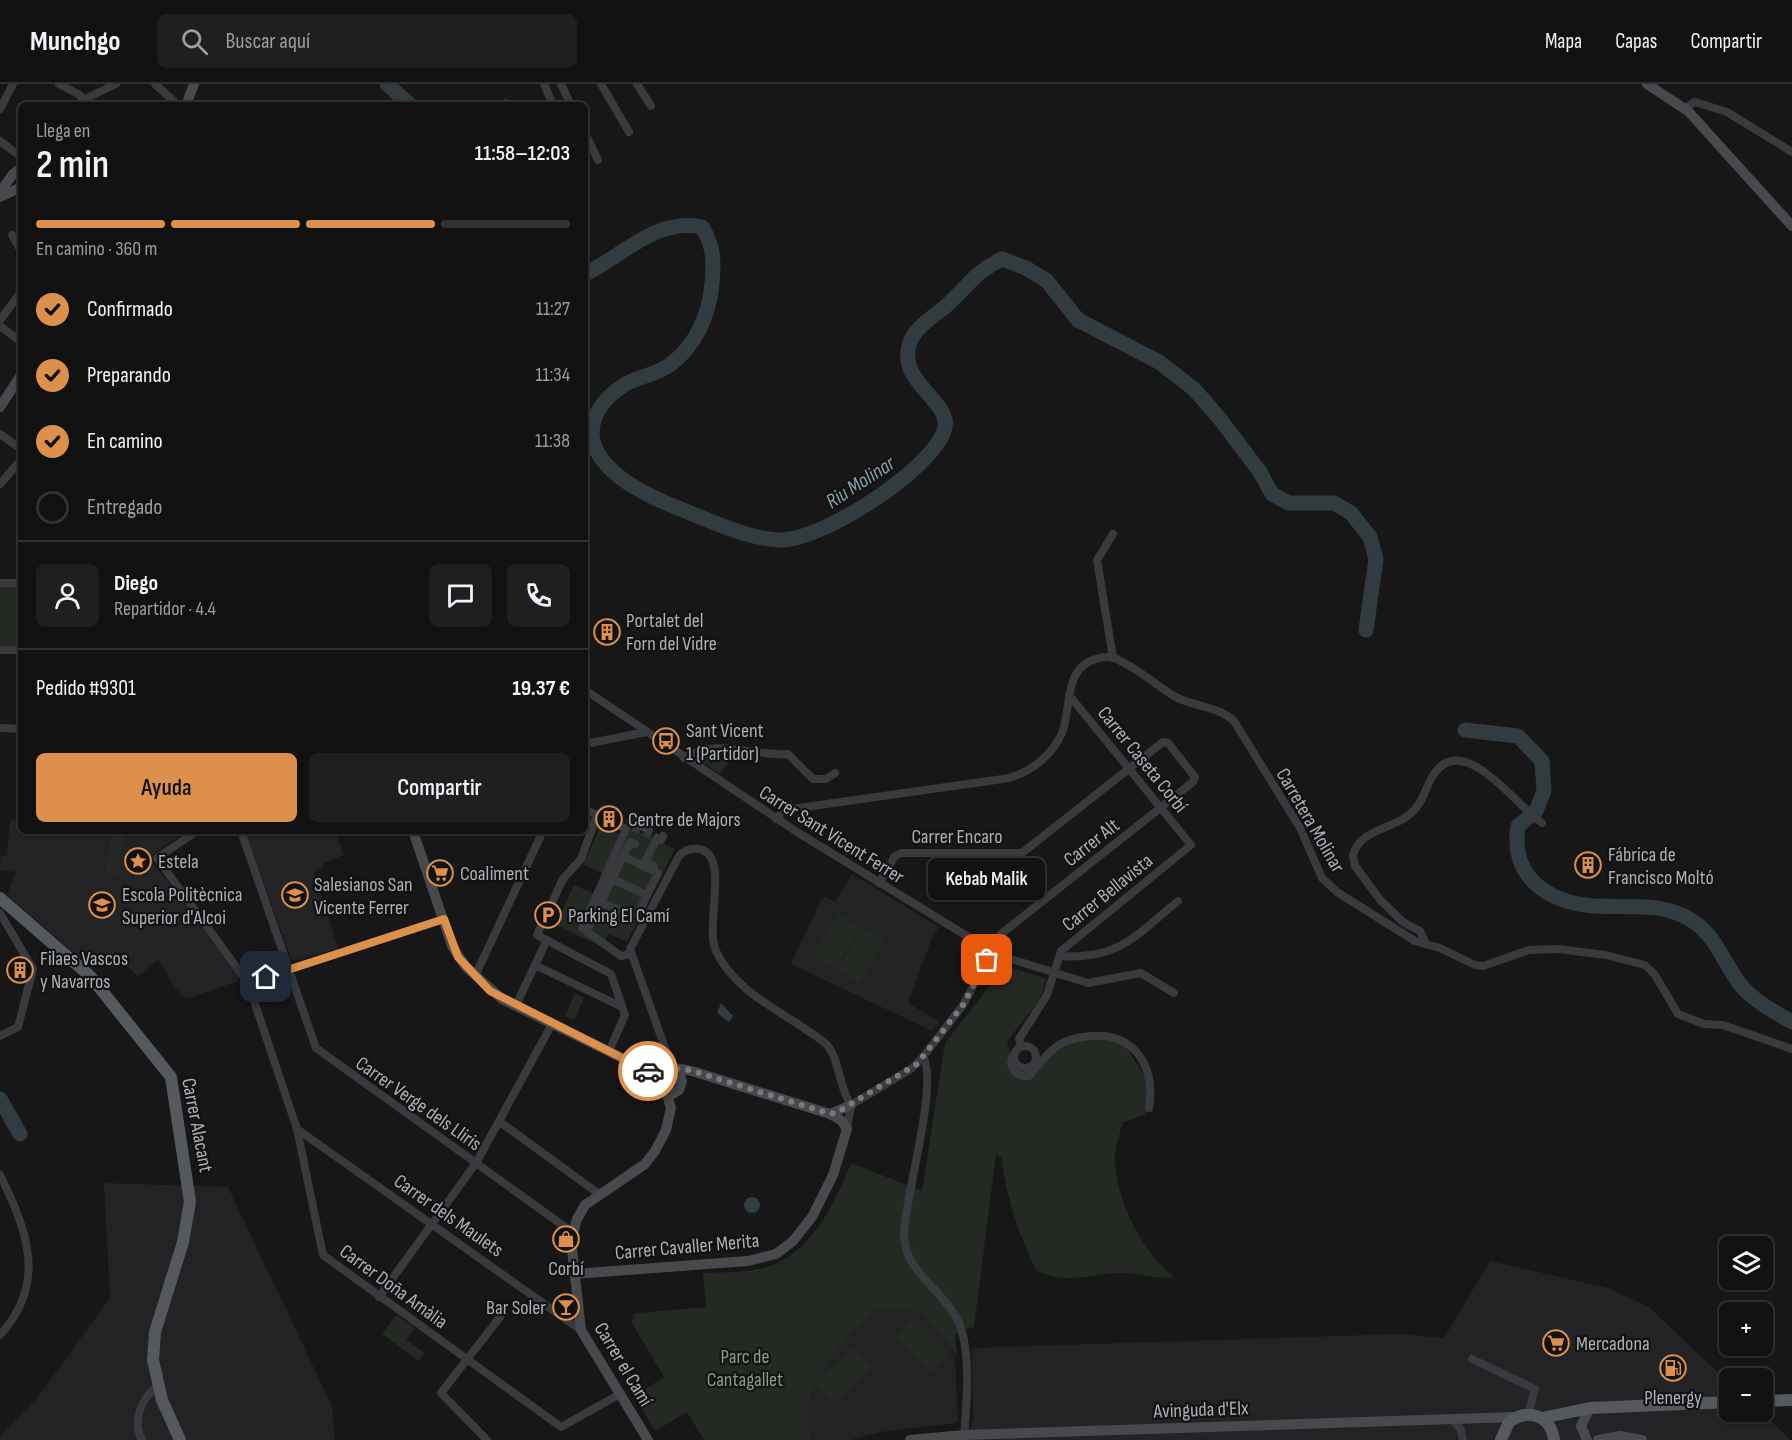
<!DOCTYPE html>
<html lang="es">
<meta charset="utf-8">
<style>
body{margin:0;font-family:"Sofia Sans Condensed",sans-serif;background:#1e1f20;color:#f1f3f6;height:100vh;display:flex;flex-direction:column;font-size:22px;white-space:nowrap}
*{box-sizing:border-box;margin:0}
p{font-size:20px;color:#9c9d9f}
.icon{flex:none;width:33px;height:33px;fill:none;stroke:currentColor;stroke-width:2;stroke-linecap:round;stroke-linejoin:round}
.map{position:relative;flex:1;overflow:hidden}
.panel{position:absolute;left:18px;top:18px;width:570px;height:732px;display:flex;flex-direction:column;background:#111112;border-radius:9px;box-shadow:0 2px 4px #0004,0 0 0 2px #303132}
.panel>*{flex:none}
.buttons{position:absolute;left:1719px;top:1152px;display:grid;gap:12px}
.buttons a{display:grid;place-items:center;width:54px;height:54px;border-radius:9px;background:#111112;box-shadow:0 2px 4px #0004,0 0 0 2px #303132;font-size:30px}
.pin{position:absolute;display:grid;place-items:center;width:51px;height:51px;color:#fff;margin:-26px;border-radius:12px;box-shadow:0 3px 9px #0006}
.courier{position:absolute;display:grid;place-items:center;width:60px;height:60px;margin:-30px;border:4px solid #dc904b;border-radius:50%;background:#fff;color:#222;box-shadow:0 2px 8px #0007}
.bubble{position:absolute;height:42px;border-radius:9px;background:#111112;box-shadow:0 2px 4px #0004,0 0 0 2px #303132;font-size:20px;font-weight:600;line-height:42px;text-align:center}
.headline em{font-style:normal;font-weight:600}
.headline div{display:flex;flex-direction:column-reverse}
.headline{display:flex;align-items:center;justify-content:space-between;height:102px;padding:0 18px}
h1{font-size:39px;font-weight:600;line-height:45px}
.bar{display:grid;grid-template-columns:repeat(4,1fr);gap:9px 6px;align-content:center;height:72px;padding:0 18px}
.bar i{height:8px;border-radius:4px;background:#303132}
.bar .on{background:#dc904b}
.bar p{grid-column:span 4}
.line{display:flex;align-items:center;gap:15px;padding:0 18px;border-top:2px solid #303132}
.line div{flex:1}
.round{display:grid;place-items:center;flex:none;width:63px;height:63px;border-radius:9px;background:#1e1f20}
ol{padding:0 18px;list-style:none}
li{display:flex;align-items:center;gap:18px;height:66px}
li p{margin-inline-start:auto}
li .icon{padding:6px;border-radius:50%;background:#dc904b;color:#111;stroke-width:4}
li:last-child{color:#9c9d9f}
li i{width:33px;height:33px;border:3px solid #303132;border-radius:50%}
.primary-button{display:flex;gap:12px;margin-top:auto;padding:12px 18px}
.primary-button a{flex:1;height:69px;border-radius:9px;background:#dc904b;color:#111;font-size:24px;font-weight:600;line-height:69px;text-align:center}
.primary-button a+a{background:#1e1f20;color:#f1f3f6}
header{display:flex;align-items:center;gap:36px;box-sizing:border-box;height:84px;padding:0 30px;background:#111112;border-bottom:2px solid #303132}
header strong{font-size:28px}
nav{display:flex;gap:33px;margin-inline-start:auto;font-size:21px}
.search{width:420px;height:54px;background:#1e1f20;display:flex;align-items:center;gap:15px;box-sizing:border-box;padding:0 21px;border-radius:9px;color:#9c9d9f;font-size:22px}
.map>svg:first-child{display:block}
.built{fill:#232325}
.green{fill:#242a23}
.water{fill:#323c40}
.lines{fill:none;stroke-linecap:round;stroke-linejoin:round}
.river{stroke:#323c40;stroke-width:15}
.street-tunnel{stroke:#353638;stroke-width:8;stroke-dasharray:8 4;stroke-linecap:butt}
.street{stroke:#383a3d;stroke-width:8}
.secondary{stroke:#47494d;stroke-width:10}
.primary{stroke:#55585c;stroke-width:12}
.done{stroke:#777b7f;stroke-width:6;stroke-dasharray:0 10.8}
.route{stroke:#dc904b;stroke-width:8}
.labels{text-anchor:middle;stroke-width:4.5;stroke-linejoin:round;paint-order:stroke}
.poi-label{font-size:20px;fill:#abb1b7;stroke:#121213;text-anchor:start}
.street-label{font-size:20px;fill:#abb1b7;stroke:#121213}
.park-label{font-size:20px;fill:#879f84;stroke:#121213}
.water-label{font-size:21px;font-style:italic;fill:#86a2ae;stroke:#121213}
</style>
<header>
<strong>Munchgo</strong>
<div class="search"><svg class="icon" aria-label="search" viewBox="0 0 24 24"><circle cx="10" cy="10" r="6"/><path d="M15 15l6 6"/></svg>Buscar aquí</div>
<nav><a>Mapa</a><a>Capas</a><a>Compartir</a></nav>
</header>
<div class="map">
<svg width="1792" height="1356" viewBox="0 0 1792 1356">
<rect width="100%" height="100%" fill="#171718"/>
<!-- built -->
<g class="built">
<path d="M10,735L21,736V747H186L149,773L240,892L238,897L186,915L176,905L158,876L138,892L113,870L93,885L7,811L16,788L0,786V778L1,772L7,771Z"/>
<path d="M255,747H335L344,771L323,779L324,784L314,789L338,864L296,877L291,875L247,753Z"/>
<path d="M852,790L939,843L932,854L908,919L939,938L932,947L791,880L821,816L825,813L835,818Z"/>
<path d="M104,1099L228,1103L332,1322L335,1356H0V1352L37,1314L110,1214Z"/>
<path d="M1490,1177L1608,1204L1649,1223L1729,1299L1730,1328H1760L1791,1356H966L973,1335L972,1264L1399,1250L1444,1254Z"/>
<path d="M878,1224L921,1229L948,1258L955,1274L958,1335L955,1339L880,1348L851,1356H812L806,1334L813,1303L829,1280L827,1278L844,1259L843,1257Z"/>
</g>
<!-- green -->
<g class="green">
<path d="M0,502L21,503V562H0Z"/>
<path d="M736,667L720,690L699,676L702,668Z"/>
<path d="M601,742L621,751L603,789L583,781Z"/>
<path d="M630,744L675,765L627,858L608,850L605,856L625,875L622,876L616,873L617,870L556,841L574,801L594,810L587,840Z"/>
<path d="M112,747H125L118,791L105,789Z"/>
<path d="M838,829L860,843L835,884L813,871Z"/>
<path d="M863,844L885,857L859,899L837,885Z"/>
<path d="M1005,882L1047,895L1038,918L1007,957L1014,984L1023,989L1029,988L1067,958L1109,953L1127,964L1148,998L1149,1024L1144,1031L1123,1038C1120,1049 1115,1062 1115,1074C1114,1113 1144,1171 1174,1193C1155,1196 1136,1187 1117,1189C1088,1191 1065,1200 1037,1187C1018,1152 1007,1112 1001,1073L996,1070L974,1243L955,1250L957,1274L948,1258L921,1229L878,1224L843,1257L844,1259L828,1277L829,1280C809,1308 803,1323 812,1356H704L687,1328L655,1347L635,1312L664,1293L632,1239L633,1231L639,1229L706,1223L703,1189C721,1188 740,1189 758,1185C809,1176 834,1121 851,1079L922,1107L945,959Z"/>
<path d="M575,909L584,914L574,937L565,932Z"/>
<path d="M396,1231L415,1244L406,1256L425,1269L419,1277L382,1250Z"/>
<path d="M914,1234L949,1270L931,1288L896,1253Z"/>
<path d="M853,1264L872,1283L835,1319L816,1300Z"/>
</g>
<!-- water -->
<g class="water">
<path d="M721,919L733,932L729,938L717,929Z"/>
<circle cx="752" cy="1121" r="8"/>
</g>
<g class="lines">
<!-- river -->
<g class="river">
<path d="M387,0L410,21"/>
<path d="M585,190C623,172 656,133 702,143C714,162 714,178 712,200C709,231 696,261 671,280C657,291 639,292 624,301C605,313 588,333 593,357C602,391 648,412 678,424C706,435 748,455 779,456C820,458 930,387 944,347C955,317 895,300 910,258C916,243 934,232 946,222C969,202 972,190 1002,175L1026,184L1047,197L1078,236L1159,278L1194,305L1220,335L1260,388L1272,410L1289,419H1334L1351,429L1370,453L1376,475L1366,546"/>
<path d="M1465,646L1518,652L1542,677L1544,707L1536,727L1518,742C1510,793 1548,819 1595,822C1629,824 1664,817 1694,838C1718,854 1725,883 1743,904C1756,918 1776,929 1792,938"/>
<path d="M0,1015L20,1050"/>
</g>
<!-- street-tunnel -->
<path class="street-tunnel" d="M633,743L657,754"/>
<!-- street -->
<g class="street">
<path d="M59,0L80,11L83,16"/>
<path d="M155,0L178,21"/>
<path d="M544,0L553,21"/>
<path d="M561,0L571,21"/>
<path d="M601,0L629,48"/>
<path d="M637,0L651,22"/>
<path d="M83,16L116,0"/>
<path d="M506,19L507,21"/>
<path d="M1685,24L1695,18L1727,28L1792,68"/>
<path d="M0,25L13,0"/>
<path d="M585,49L598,76"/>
<path d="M0,57L21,73"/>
<path d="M12,151L21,167"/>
<path d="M0,236L21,208"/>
<path d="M0,242L21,258"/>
<path d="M0,350L21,365"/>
<path d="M0,400L21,376"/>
<path d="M0,499H21"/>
<path d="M0,566H21"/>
<path d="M1113,574L1097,476L1113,450"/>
<path d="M585,606L797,748L998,871L1088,899L1141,889L1174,909"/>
<path d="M0,644L21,645"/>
<path d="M585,660L646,648"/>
<path d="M684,674C715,653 754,673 788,670L813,695H826L835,689"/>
<path d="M585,725L626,745L582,844L621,872L631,870"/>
<path d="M597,731L581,775L563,795L537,851L611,890L625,931L609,967"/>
<path d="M776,735L784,726L1003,695C1028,691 1052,672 1062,649C1072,624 1063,584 1096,575C1102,573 1108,572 1114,574C1134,582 1154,599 1172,611C1191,623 1217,621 1234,637L1300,744L1322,794L1337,808L1415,857L1440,864L1475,881L1483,882L1529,866L1558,865L1606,871L1645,881L1655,891L1678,930L1704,940L1723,941L1792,965"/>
<path d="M630,737L649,746"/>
<path d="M197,747L157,774L248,899L297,1045L323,1171L561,1343L620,1310"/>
<path d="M241,747L316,964L572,1148"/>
<path d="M654,782L645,778L657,754L661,756L663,752"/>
<path d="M612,795L647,811"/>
<path d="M601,818L636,834L658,789L623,772"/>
<path d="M0,829L33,885L18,943L0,952"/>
<path d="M587,847L630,758L635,760"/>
<path d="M1426,860L1420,847L1403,838L1381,817L1355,782L1353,771C1360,746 1388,746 1406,733C1427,719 1424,698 1439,684C1469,654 1518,723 1542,739"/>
<path d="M1060,872C1119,876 1135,852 1178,817"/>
<path d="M535,881L622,923"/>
<path d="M475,892L543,747"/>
<path d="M248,899L444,835"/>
<path d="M516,921L546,858"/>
<circle cx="1025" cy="973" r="11"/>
<path d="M1021,963L1019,955L1047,911L1061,867L1191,761L1069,611"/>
<path d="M1013,972L1011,980C1013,989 1020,993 1029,992C1039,981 1050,965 1062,959C1070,955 1081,953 1090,952C1135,948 1156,983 1149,1024"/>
<path d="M923,973C939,999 905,1113 904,1149C903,1186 940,1204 956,1233C972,1261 967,1319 964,1351"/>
<path d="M672,984L630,865L679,772C684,766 691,764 699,765C731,771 704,841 716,867C732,902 770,922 801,942C809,948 820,954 827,961C839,974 839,1004 851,1021"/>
<path d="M851,1021L911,985L923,973L963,921L1001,850L1193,698L1195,693L1168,659L1163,658L1022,769H901L895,772L879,799"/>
<path d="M500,1038L599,1110"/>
<path d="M297,1045L581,1246"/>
<path d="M847,1045L851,1021"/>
<path d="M0,1091C28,1146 47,1200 0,1251"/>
<path d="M379,1213L476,1079L552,940"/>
<path d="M1472,1275L1535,1305L1528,1330"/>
<path d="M1452,1335L1461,1346L1463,1356"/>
<path d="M142,1356C132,1337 141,1314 158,1302"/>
<path d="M487,1356L441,1309L500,1233"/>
</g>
<!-- secondary -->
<g class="secondary">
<path d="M1647,0L1688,27L1792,142"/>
<path d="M186,21L194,0"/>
<path d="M0,108L13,90L21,84"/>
<path d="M0,113L21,103"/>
<path d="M0,323L21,291"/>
<path d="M413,747L452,862L466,883L502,915L657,991"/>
<path d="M677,986L682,997L679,1006L671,1011L660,1008L655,998C659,979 680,984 695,988L830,1030L851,1021"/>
<path d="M574,1190L748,1177L776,1170L793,1157L812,1133L833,1091L847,1045L842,1037L830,1030"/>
<path d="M648,1356L581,1246L571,1156L577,1135L585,1121L645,1080L655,1067L666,1046L671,1024L667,1011"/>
<path d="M910,1356L964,1351L1515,1333"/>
<path d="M1587,1356L1581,1342L1590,1324"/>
<path d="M1598,1356L1620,1352L1642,1356"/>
</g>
<!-- primary -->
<g class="primary">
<path d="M0,814L90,892L171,993L190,1118L183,1158L155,1248L153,1276L162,1316L180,1356"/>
<path d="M1762,1317L1792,1316"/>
<path d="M1542,1334L1590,1324L1730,1318"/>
<path d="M1501,1356L1509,1338C1528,1324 1551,1331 1554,1356"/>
</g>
</g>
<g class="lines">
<!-- done -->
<path class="done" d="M648,987L657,991L668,984L690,986L830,1030L836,1029L917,980L963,921L987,876"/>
<!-- route -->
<path class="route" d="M266,893L444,835L458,873L490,907L648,987"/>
</g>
<!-- icons -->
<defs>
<g id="building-ring" transform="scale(1.35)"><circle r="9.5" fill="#121213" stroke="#dc904b" stroke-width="1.5"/><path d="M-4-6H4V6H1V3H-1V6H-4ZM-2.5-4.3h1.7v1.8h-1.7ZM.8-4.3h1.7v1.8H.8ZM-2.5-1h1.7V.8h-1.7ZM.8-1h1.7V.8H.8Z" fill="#dc904b"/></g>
<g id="bus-ring" transform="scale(1.35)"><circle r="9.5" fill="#121213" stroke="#dc904b" stroke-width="1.5"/><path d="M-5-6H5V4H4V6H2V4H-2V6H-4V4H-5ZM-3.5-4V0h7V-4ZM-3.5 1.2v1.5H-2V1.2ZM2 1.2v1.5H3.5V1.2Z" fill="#dc904b"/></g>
<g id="sight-ring" transform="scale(1.35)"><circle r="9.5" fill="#121213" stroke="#dc904b" stroke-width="1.5"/><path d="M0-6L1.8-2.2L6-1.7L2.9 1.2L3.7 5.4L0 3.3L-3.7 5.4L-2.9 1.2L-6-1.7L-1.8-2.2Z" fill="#dc904b"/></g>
<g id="supermarket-ring" transform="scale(1.35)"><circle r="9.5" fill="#121213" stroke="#dc904b" stroke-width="1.5"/><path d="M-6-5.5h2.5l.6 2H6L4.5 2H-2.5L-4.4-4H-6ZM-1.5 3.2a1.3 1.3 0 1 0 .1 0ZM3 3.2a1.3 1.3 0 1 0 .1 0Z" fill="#dc904b"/></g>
<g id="school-ring" transform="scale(1.35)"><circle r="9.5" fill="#121213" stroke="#dc904b" stroke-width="1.5"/><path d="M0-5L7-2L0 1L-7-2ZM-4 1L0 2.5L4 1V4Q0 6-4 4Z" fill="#dc904b"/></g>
<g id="university-ring" transform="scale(1.35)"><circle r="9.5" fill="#121213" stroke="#dc904b" stroke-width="1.5"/><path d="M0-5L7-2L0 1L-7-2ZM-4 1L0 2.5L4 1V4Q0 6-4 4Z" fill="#dc904b"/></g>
<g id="parking-ring" transform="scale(1.35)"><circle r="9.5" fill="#121213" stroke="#dc904b" stroke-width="1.5"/><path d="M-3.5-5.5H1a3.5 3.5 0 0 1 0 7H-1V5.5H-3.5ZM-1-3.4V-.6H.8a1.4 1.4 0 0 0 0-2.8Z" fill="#dc904b"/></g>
<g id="shop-ring" transform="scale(1.35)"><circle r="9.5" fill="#121213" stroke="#dc904b" stroke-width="1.5"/><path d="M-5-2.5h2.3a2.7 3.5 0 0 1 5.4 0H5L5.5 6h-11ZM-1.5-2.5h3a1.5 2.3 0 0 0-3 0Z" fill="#dc904b"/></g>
<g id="bar-ring" transform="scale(1.35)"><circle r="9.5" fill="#121213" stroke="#dc904b" stroke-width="1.5"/><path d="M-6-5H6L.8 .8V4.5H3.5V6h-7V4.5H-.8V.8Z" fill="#dc904b"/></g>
<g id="fuel-ring" transform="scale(1.35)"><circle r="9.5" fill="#121213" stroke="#dc904b" stroke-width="1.5"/><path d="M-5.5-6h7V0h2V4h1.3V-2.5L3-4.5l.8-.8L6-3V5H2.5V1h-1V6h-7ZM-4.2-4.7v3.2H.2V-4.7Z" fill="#dc904b"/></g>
</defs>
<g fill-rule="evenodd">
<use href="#building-ring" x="607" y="548"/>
<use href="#bus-ring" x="666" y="657"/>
<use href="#building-ring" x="609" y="735"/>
<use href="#sight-ring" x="138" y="777"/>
<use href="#building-ring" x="1588" y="781"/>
<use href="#supermarket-ring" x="440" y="789"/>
<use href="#school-ring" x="295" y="811"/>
<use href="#university-ring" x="102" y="821"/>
<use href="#parking-ring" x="548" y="831"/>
<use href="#building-ring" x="20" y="886"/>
<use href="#shop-ring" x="566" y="1155"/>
<use href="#bar-ring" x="566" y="1223"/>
<use href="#supermarket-ring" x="1556" y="1259"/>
<use href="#fuel-ring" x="1673" y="1284"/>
</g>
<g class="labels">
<!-- poi labels -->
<g class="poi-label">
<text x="626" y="543">Portalet del<tspan x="626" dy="23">Forn del Vidre</tspan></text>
<text x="686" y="653">Sant Vicent<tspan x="686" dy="23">1 (Partidor)</tspan></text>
<text x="628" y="742">Centre de Majors</text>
<text x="1608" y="777">Fábrica de<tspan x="1608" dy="23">Francisco Moltó</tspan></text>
<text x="158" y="784">Estela</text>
<text x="460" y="796">Coaliment</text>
<text x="314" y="807">Salesianos San<tspan x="314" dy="23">Vicente Ferrer</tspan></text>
<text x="122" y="817">Escola Politècnica<tspan x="122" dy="23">Superior d'Alcoi</tspan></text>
<text x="568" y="838">Parking El Camí</text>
<text x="40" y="881">Filaes Vascos<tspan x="40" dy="23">y Navarros</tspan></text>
<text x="566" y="1191" text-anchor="middle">Corbí</text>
<text x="546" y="1230" text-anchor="end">Bar Soler</text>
<text x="1576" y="1266">Mercadona</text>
<text x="1673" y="1320" text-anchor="middle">Plenergy</text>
</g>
<!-- street labels -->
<g class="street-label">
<text transform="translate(1143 675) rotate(51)" y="7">Carrer Caseta Corbí</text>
<text transform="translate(1311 736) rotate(60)" y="7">Carretera Molinar</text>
<text transform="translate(832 750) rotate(32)" y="7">Carrer Sant Vicent Ferrer</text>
<text x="957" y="759">Carrer Encaro</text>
<text transform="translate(1091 758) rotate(-38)" y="7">Carrer Alt</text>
<text transform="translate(1107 808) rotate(-39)" y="7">Carrer Bellavista</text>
<text transform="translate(419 1019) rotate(35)" y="7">Carrer Verge dels Lliris</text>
<text transform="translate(198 1041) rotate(79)" y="7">Carrer Alacant</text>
<text transform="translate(449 1131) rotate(35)" y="7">Carrer dels Maulets</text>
<text transform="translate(687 1162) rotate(-5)" y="7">Carrer Cavaller Merita</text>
<text transform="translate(394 1202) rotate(36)" y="7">Carrer Doña Amàlia</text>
<text transform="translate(624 1280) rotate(59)" y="7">Carrer el Camí</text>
<text transform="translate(1201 1325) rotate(-2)" y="7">Avinguda d'Elx</text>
</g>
<!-- park labels -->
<g class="park-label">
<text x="745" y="1279">Parc de<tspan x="745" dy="23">Cantagallet</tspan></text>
</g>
<!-- water labels -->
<g class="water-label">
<text transform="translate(860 398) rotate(-33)" y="7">Riu Molinar</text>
</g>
</g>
</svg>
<div class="buttons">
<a><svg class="icon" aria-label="layers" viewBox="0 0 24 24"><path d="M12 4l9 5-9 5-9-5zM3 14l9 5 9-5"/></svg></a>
<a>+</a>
<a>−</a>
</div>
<div class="pin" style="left:987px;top:876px;background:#ea580c"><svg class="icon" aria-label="bag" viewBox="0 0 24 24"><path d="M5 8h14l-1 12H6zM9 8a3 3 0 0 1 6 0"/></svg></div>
<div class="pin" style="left:266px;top:893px;background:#1f2937"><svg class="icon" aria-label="home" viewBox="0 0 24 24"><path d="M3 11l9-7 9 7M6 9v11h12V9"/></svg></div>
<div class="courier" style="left:648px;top:987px"><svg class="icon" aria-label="car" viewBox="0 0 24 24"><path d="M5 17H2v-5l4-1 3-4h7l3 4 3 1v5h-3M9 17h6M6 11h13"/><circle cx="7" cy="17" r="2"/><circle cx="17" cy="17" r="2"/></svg></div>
<div class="bubble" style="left:928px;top:774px;width:117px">Kebab Malik</div>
<section class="panel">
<div class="headline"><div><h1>2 min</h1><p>Llega en</p></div><em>11:58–12:03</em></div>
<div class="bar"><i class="on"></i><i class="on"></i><i class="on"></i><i></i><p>En camino · 360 m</p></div>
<ol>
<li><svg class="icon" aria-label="check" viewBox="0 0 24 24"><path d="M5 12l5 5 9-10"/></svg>Confirmado<p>11:27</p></li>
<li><svg class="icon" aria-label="check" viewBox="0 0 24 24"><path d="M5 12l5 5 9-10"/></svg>Preparando<p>11:34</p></li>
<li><svg class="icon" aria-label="check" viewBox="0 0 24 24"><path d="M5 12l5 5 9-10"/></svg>En camino<p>11:38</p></li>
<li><i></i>Entregado</li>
</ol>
<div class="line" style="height:108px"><a class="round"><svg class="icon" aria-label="person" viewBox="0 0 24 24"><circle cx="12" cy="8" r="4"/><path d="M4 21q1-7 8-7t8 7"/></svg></a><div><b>Diego</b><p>Repartidor · 4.4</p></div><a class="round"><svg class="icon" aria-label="chat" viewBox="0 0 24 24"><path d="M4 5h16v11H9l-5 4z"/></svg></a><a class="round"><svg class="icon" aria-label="phone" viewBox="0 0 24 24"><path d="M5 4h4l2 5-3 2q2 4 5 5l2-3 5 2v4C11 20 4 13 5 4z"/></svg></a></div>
<div class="line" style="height:78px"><div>Pedido #9301</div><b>19.37 €</b></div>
<div class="primary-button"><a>Ayuda</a><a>Compartir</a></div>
</section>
</div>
